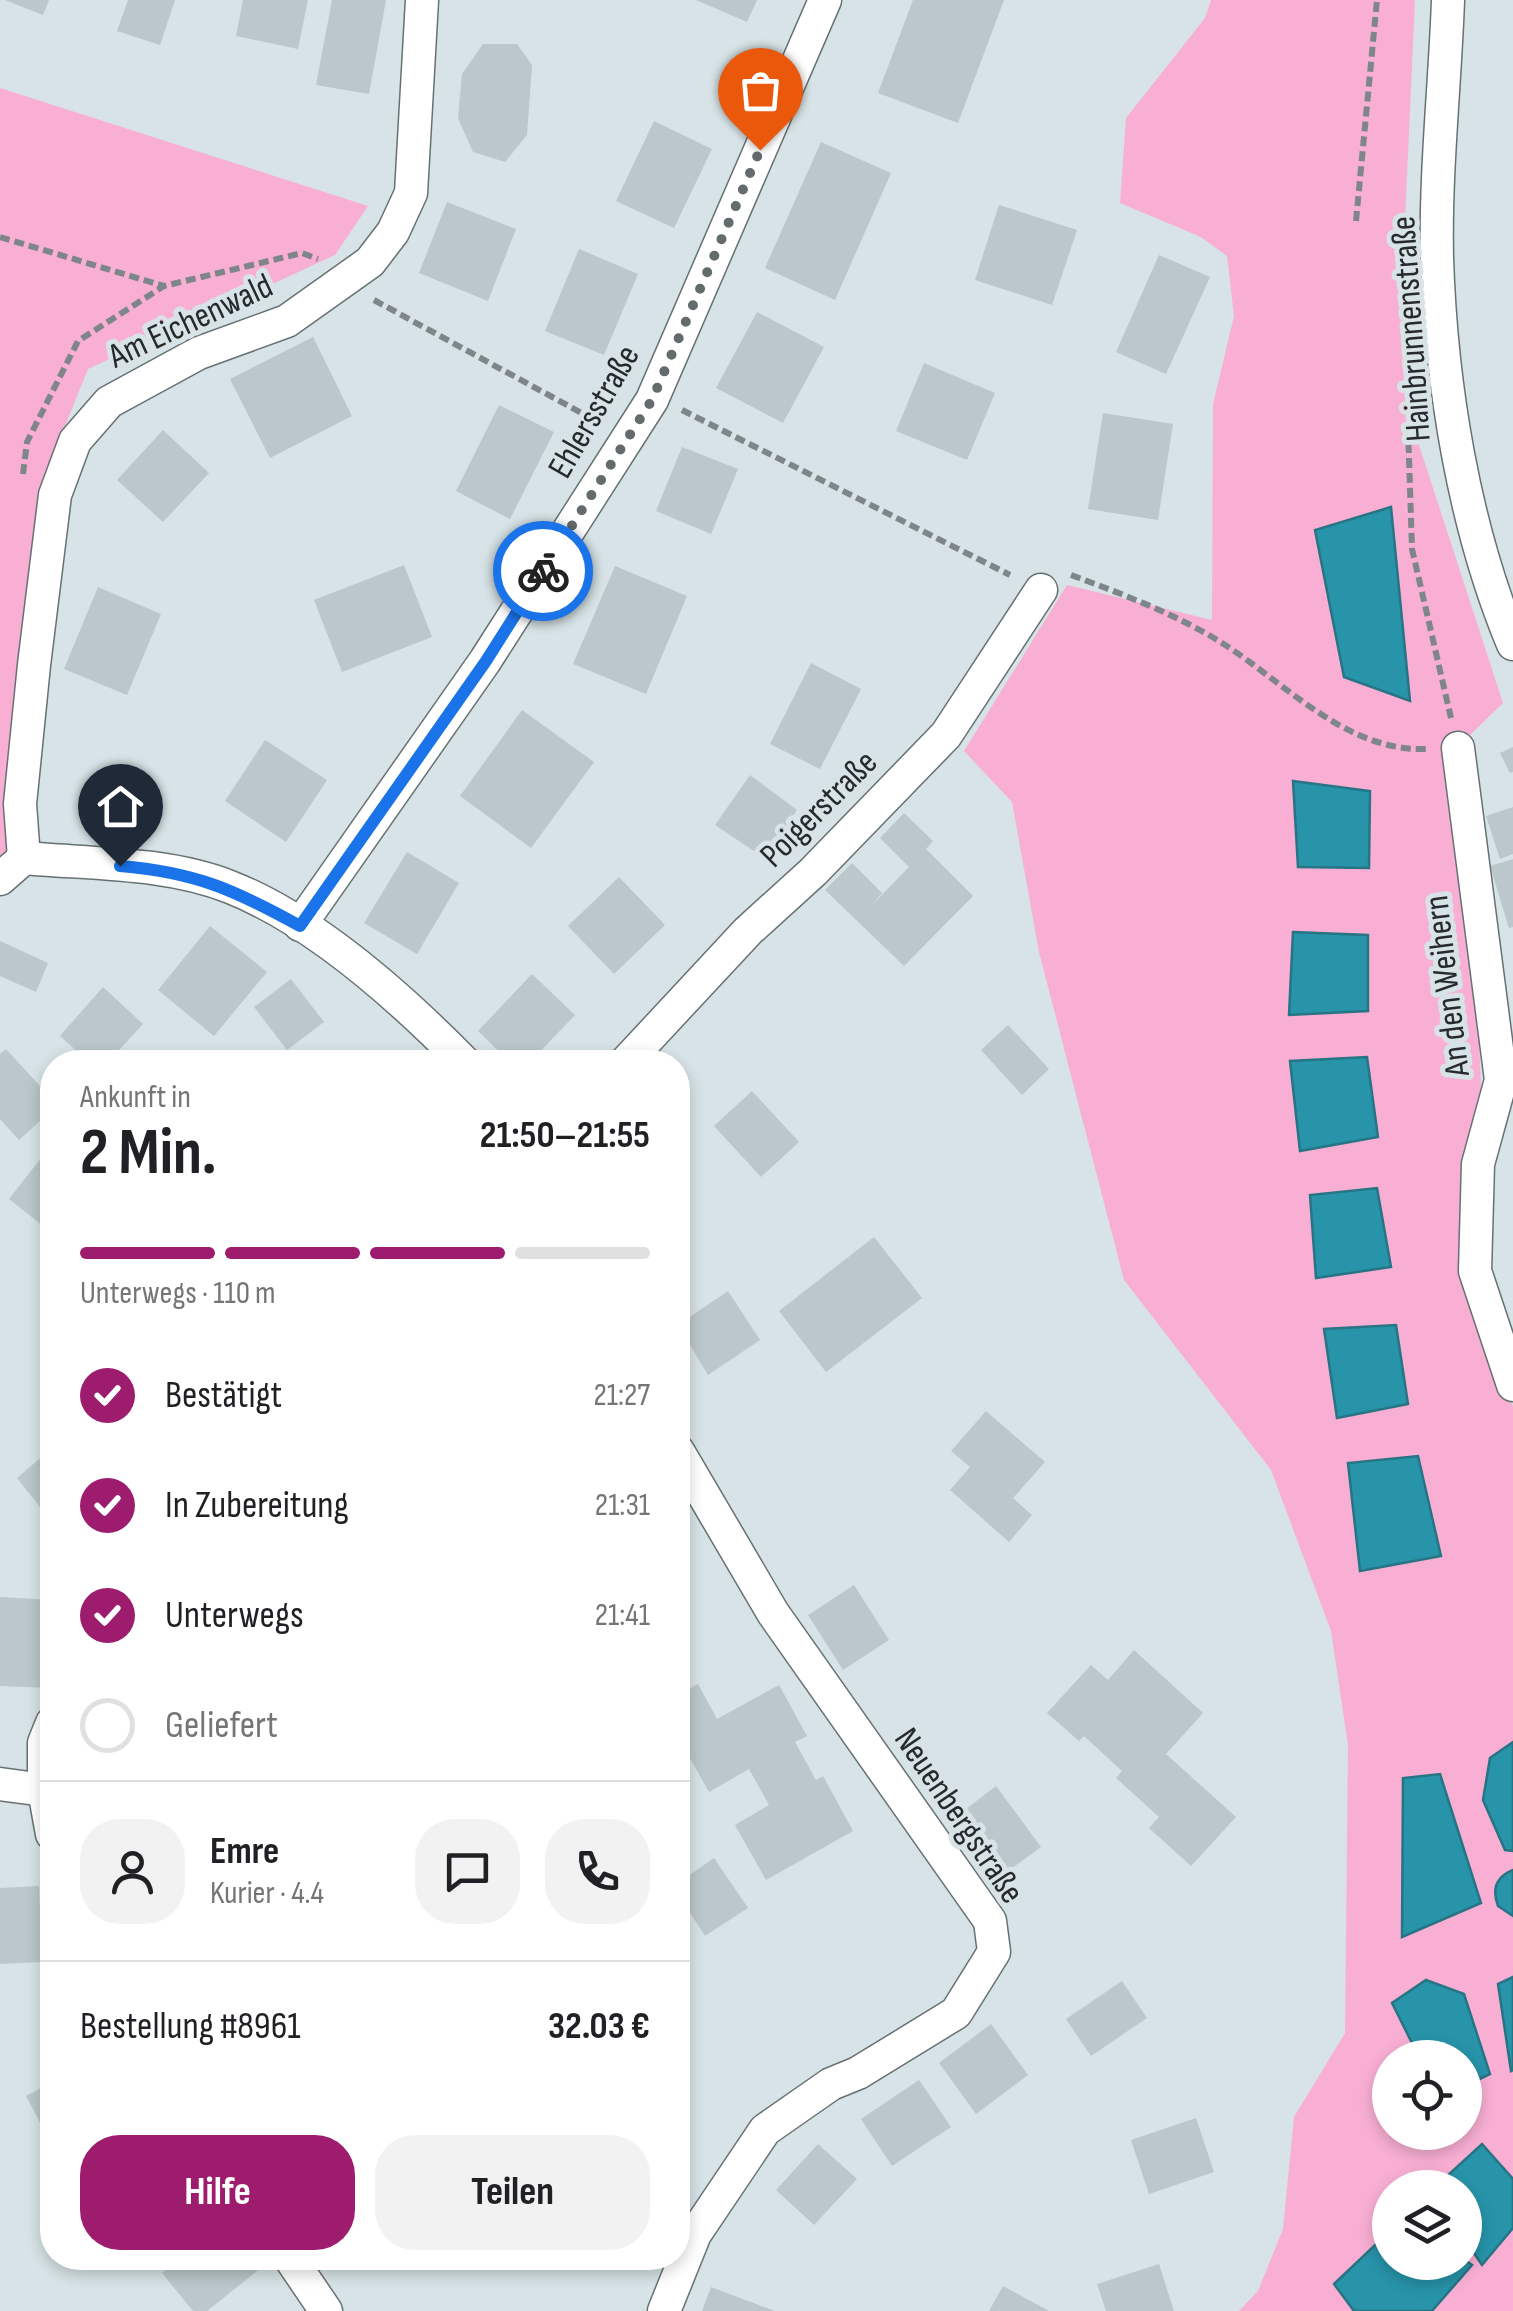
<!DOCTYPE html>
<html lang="de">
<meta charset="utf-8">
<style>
body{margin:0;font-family:"Sofia Sans Condensed",sans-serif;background:#f2f2f2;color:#202124;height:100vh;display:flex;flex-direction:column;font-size:38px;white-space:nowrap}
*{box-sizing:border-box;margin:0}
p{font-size:32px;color:#757577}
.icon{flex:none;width:55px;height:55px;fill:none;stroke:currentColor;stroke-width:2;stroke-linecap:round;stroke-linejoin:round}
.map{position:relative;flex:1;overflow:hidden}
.side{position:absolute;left:40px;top:1050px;width:650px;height:1220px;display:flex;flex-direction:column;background:#fff;border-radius:40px;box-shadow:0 5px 15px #0003}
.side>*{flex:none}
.fabs{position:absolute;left:1372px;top:2040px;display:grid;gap:20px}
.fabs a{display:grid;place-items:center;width:110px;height:110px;border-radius:50%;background:#fff;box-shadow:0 5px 15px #0003;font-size:50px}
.pin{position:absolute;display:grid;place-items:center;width:85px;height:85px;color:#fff;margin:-102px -42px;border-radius:50% 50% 50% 0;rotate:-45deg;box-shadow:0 0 10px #0007}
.pin .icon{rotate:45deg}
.courier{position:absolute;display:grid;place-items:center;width:100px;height:100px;margin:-50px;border:8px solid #1a73e8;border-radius:50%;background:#fff;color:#222;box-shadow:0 2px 12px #0007}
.summary em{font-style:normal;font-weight:700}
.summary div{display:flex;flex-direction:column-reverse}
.summary{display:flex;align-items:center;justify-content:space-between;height:170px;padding:0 40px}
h1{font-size:65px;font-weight:700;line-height:75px}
.bar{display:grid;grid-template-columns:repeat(4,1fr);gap:15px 10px;align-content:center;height:120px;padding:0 40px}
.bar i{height:12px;border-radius:8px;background:#e0e0e0}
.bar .current{background:#9d1c6e}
.bar p{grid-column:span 4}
.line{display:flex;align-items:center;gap:25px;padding:0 40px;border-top:2px solid #e0e0e0}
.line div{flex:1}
.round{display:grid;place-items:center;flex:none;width:105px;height:105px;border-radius:40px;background:#f2f2f2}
ol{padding:0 40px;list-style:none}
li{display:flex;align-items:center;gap:30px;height:110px}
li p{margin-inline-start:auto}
li .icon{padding:10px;border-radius:50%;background:#9d1c6e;color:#fff;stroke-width:4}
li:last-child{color:#757577}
li i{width:55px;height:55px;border:5px solid #e0e0e0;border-radius:50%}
.action{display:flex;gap:20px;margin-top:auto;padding:20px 40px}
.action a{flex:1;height:115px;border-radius:40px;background:#9d1c6e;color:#fff;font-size:40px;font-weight:700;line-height:115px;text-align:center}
.action a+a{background:#f2f2f2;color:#202124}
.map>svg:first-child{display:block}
.green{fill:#f9afd4;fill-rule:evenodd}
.water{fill:#2794aa;stroke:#277484;stroke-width:2.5}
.building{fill:#bbc7ca}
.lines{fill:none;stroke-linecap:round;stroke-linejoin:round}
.street-casing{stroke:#667174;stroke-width:35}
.path{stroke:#7e8689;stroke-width:6;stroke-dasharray:10 5;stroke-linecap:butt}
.street{stroke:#fff;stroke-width:32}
.done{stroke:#646b6d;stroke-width:10;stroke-dasharray:0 18}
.route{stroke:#1a73e8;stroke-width:12}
.labels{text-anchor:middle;stroke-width:10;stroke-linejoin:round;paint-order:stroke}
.street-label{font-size:35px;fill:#262a2c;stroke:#d7e3e6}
</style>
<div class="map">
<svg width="1513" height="2311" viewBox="0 0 1513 2311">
<rect width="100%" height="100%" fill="#d7e3e6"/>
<!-- green -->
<g class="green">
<path d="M1211,0H1415L1405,220L1419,445L1503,703L1467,738L1481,1088L1467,1156L1468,1273L1513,1407V2311H1239L1258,2291L1283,2229L1294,2117L1345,2033L1348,1745L1331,1631L1271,1470L1124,1280L1039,952L1012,802L964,751L1067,585L1212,620L1213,404L1234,316L1227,256L1201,237L1120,203L1126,118L1205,18ZM1390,2058H1465V2132H1390ZM1390,2188H1465V2262H1390Z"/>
<path d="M0,88L368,206L335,255L88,369L38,493L7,856L0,863Z"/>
</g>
<!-- water -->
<g class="water">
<path d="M1391,507L1410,701L1344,677L1315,530Z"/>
<path d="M1293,781L1370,791L1369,868L1298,867Z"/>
<path d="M1293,932L1368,935V1011L1289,1015Z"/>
<path d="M1367,1057L1378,1137L1300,1151L1290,1061Z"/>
<path d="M1377,1188L1391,1267L1316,1278L1310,1195Z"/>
<path d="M1396,1325L1408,1404L1337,1418L1324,1329Z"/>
<path d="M1418,1456L1441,1556L1360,1571L1348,1463Z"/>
<path d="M1513,1742V1851L1505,1850L1483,1800L1490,1758Z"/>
<path d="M1440,1774L1481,1903L1402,1937L1403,1778Z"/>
<path d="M1513,1870V1916L1498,1906C1492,1890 1496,1877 1513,1870Z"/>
<path d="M1513,1977V2070L1511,2071L1498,1984Z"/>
<path d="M1426,1980L1464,1994L1490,2074L1465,2086V2058L1419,2057L1392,2003Z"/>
<path d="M1482,2144L1513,2179V2228L1482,2265L1465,2240V2188L1435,2187Z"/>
<path d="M1390,2231V2262L1465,2260L1472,2265L1432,2311H1354L1334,2284Z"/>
</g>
<!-- building -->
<g class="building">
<path d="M5,0H49L43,15Z"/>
<path d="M128,0H175L160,45L117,31Z"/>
<path d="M243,0H308L298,49L236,36Z"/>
<path d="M332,0H386L369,94L316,85Z"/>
<path d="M696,0H757L747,22Z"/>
<path d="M913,0H1004L958,123L878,93Z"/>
<path d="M483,44H517L532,65L527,135L505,162L473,152L458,118L462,74Z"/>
<path d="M654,121L712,149L674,228L616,201Z"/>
<path d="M821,142L891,173L835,300L765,268Z"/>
<path d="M447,202L516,229L488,301L419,273Z"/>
<path d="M999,205L1077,230L1052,305L975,280Z"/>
<path d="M579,249L638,274L604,355L545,331Z"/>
<path d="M1159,255L1210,277L1166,374L1116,352Z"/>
<path d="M757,312L824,347L783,423L716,388Z"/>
<path d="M313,337L352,416L270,458L230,379Z"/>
<path d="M924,363L995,393L967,460L896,431Z"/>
<path d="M499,405L554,432L510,519L456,491Z"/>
<path d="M1103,413L1173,424L1158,520L1088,509Z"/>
<path d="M163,430L209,473L163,522L117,480Z"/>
<path d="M682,447L738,469L711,534L656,511Z"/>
<path d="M404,565L432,637L342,672L314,600Z"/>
<path d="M615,566L687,596L646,694L573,664Z"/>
<path d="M98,587L161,614L127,695L64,669Z"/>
<path d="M811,663L861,689L820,769L770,744Z"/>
<path d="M522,710L594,762L531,848L460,796Z"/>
<path d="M265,740L327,780L286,842L225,801Z"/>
<path d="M1513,747V772L1510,773L1500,753Z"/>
<path d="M750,775L797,810L766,859L715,825Z"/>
<path d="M1513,807V854L1500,859L1486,816Z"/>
<path d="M904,813L933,841L926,849L973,896L904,966L825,890L852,863L882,893L872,905L909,867L880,838Z"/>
<path d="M407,852L459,883L417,954L364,923Z"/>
<path d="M1513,859V927L1509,928L1490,866Z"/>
<path d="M619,877L665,925L614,974L568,926Z"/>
<path d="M210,926L267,972L214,1036L158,990Z"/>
<path d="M0,941L48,963L36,992L0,976Z"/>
<path d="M532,974L575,1015L530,1062H510L478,1031Z"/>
<path d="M291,979L324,1022L287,1050L254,1007Z"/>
<path d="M103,987L143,1024L108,1062H89L60,1036Z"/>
<path d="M1008,1025L1049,1069L1022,1095L981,1050Z"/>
<path d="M6,1049L52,1099V1110L19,1140L0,1119V1054Z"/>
<path d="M752,1091L799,1142L761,1177L714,1126Z"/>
<path d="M52,1144V1233L9,1199Z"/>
<path d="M874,1237L922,1298L826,1372L779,1311Z"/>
<path d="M728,1291L760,1340L708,1375L678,1325Z"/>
<path d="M986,1411L1045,1462L1013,1498L1032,1515L1009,1542L950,1490L970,1467L951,1451Z"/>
<path d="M52,1448V1522L17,1478Z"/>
<path d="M854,1585L889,1640L843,1670L808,1615Z"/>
<path d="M0,1597L52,1600V1688L0,1686Z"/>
<path d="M1134,1650L1203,1713L1166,1754L1236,1817L1191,1866L1149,1828L1159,1817L1116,1778L1122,1771L1084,1736L1079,1741L1047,1713L1091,1665L1108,1680Z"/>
<path d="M698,1684L717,1719L779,1685L807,1736L795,1742L816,1780L823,1776L853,1831L766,1880L735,1825L769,1805L749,1769L709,1792L678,1737V1695Z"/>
<path d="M996,1786L1041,1847L997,1879L953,1819Z"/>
<path d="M714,1858L748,1908L705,1936L678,1894V1883Z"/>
<path d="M39,1886L42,1962L0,1964V1888Z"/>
<path d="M1122,1981L1147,2018L1091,2056L1066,2019Z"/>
<path d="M678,1998L689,2015L678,2023Z"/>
<path d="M991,2024L1028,2075L976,2114L939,2063Z"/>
<path d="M919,2080L951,2127L892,2166L861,2119Z"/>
<path d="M52,2082V2145L26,2096Z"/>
<path d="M1196,2118L1214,2172L1149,2194L1131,2140Z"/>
<path d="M818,2144L857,2179L814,2225L776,2190Z"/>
<path d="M181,2258H253L261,2268L207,2311H193L162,2273Z"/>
<path d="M1159,2264L1174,2311H1106L1097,2284Z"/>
<path d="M1003,2286L1049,2311H989Z"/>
<path d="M711,2287L775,2311H702Z"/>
</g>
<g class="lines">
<!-- street casing -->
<g class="street-casing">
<g id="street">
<path d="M1448,0C1445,85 1435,173 1437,258C1441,385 1464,527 1513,644"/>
<path d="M1458,748L1501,1080L1478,1164L1475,1271L1513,1385"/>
<path d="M24,858L20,804L34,665L55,495L75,441L109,402L199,353L287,321L370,262L393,232L411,193L422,0"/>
<path d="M24,858C91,864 167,862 230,887C314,920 402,999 464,1062"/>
<path d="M0,879L24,858"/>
<path d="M300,925L485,661L652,400L825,0"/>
<path d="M626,1062L748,931L813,872L946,735L1041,590"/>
<path d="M0,1784L44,1790V1743L52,1723"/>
<path d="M44,1790L52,1834"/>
<path d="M290,2258L326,2311"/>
<path d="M664,2311L695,2234L765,2130L831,2084L858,2073L956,2013L994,1952L990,1921L773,1613L678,1451"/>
</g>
</g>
<!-- path -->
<g class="path">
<path d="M1356,221L1377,0"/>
<path d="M0,237L164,286"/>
<path d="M374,300L600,423"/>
<path d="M682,410L1010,575"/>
<path d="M1408,428L1412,549L1451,718"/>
<path d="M23,474L27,442L78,341L164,286L302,253L318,259"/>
<path d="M1071,575C1122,594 1173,613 1219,641C1285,682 1345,752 1427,749"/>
</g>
<!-- street -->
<use href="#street" class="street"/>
</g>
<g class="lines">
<!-- done -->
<path class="done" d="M543,571L652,400L760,150"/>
<!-- route -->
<path class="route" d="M120,866C195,872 235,890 300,926L486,661L543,571"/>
</g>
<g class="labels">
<!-- street labels -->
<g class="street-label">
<text transform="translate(190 320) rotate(-25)" y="12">Am Eichenwald</text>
<text transform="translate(1410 329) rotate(-94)" y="12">Hainbrunnenstraße</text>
<text transform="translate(593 411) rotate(-60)" y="12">Ehlersstraße</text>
<text transform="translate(818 808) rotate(-45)" y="12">Poigerstraße</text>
<text transform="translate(1446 986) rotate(-97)" y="12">An den Weihern</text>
<text transform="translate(960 1815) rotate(56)" y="12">Neuenbergstraße</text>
</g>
</g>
</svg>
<div class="fabs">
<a><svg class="icon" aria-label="locate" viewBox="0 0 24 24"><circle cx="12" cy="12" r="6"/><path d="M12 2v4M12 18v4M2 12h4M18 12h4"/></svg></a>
<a><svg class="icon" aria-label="layers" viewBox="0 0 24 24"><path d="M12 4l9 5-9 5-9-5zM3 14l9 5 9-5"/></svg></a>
</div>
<div class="pin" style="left:760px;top:150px;background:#ea580c"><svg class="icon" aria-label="bag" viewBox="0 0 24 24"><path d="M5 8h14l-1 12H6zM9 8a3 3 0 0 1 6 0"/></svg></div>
<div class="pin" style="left:120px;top:866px;background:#1f2937"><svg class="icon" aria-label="home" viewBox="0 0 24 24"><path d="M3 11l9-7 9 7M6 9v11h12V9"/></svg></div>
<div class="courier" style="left:543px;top:571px"><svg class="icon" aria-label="bike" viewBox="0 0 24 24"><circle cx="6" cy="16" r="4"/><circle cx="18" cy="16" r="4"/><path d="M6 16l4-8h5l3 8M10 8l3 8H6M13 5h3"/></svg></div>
<section class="side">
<div class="summary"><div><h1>2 Min.</h1><p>Ankunft in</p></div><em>21:50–21:55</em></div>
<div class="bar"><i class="current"></i><i class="current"></i><i class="current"></i><i></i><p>Unterwegs · 110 m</p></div>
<ol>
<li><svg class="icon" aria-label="check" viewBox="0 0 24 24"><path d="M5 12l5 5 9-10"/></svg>Bestätigt<p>21:27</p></li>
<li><svg class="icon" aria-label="check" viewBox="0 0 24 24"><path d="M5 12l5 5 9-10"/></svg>In Zubereitung<p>21:31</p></li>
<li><svg class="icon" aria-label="check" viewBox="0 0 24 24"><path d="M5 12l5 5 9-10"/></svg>Unterwegs<p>21:41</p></li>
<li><i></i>Geliefert</li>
</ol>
<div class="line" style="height:180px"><a class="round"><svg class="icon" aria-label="person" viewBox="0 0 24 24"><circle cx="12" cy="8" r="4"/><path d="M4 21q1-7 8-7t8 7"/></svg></a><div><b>Emre</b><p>Kurier · 4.4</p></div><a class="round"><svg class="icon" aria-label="chat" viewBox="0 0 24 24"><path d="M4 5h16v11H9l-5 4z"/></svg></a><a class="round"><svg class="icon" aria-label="phone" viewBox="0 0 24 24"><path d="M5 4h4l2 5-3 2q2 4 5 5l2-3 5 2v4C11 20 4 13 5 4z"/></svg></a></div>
<div class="line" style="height:130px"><div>Bestellung #8961</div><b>32.03 €</b></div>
<div class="action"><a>Hilfe</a><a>Teilen</a></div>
</section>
</div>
